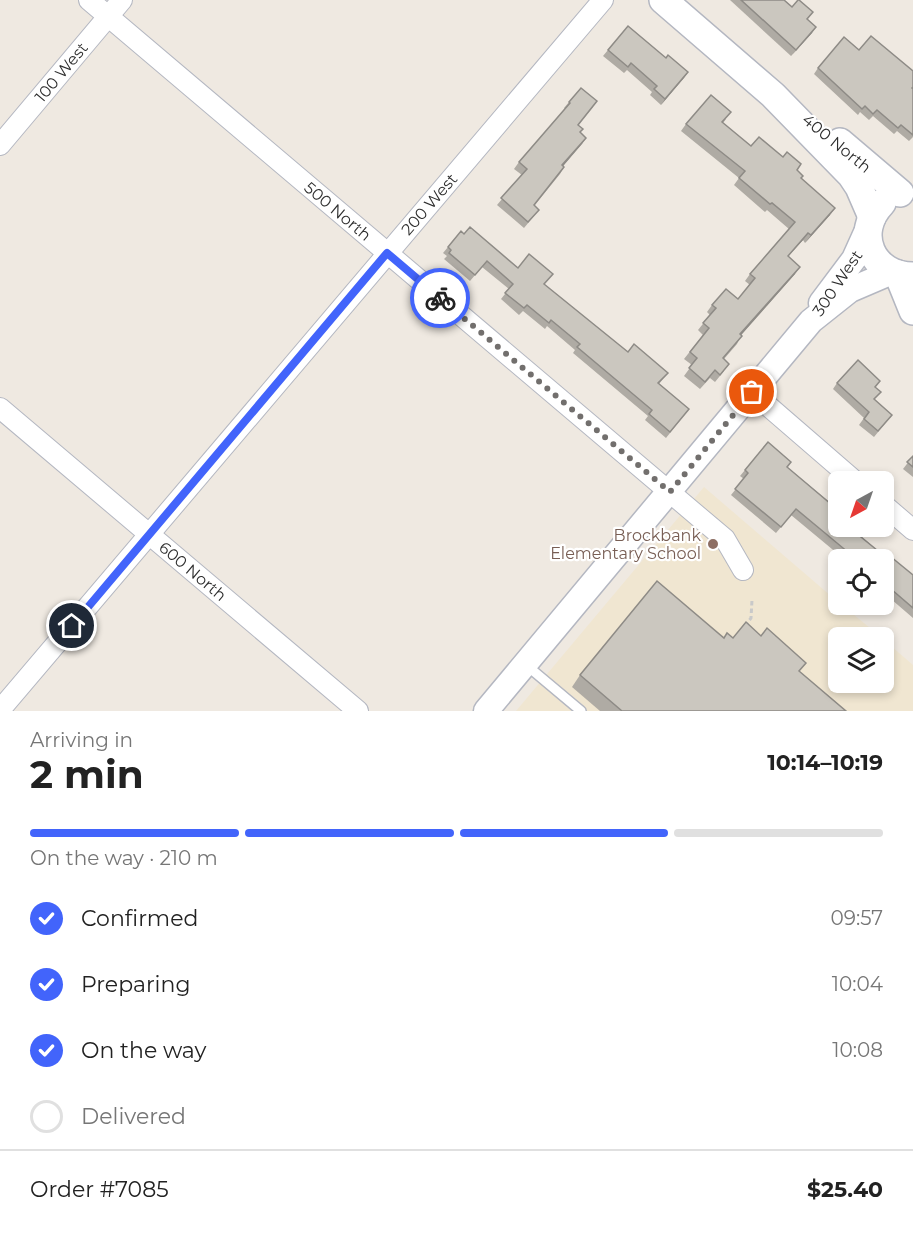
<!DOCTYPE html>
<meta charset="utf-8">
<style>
body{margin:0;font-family:Montserrat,sans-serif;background:#f6f6f6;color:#222;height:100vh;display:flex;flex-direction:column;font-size:22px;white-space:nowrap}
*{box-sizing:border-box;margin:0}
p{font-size:20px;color:#767676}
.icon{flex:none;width:33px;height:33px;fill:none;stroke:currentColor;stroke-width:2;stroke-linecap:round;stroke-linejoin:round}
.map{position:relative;height:711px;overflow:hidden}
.panel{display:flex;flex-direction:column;background:#fff;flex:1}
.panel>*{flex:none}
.needle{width:39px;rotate:220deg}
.controls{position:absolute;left:828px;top:471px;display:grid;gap:12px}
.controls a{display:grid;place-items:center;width:66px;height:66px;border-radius:9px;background:#fff;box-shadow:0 3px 9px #0003;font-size:30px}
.pin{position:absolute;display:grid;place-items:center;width:51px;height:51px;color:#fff;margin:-26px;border:3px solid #fff;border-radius:50%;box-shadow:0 2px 6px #0007}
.courier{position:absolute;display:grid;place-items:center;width:60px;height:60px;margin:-30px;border:4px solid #4264fb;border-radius:50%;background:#fff;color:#222;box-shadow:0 2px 8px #0007}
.head em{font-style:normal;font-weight:700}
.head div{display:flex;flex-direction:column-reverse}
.head{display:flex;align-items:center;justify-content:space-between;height:102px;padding:0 30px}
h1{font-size:39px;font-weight:700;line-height:45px}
.bar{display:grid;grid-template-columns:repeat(4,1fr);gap:9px 6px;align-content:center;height:72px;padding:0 30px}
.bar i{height:8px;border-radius:4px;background:#e0e0e0}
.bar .active{background:#4264fb}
.bar p{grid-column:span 4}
.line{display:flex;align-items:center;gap:15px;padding:0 30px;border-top:2px solid #e0e0e0}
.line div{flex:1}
ol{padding:0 30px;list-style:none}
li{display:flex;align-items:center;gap:18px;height:66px}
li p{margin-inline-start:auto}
li .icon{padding:6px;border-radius:50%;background:#4264fb;color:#fff;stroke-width:4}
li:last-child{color:#767676}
li i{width:33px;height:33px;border:3px solid #e0e0e0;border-radius:50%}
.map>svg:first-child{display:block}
.education{fill:#f0e6d1}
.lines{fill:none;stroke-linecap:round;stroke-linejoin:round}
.service-casing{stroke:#b4b7c1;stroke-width:12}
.minor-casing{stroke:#b4b7c1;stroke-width:22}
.tertiary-casing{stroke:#b4b7c1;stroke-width:27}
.secondary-casing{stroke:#b4b7c1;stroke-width:30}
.path{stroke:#c9c9c9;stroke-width:3;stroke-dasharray:4.5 3;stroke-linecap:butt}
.service{stroke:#fff;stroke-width:9}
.minor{stroke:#fff;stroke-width:20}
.tertiary{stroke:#fff;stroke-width:24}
.secondary{stroke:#fff;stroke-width:27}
.wall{fill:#afaba4}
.shaded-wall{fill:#8e8b86}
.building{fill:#cbc7bf;stroke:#8e8b86;stroke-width:1.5}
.done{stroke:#726f6d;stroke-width:6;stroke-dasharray:0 10.8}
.route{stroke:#4264fb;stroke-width:8}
.education-dot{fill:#8d6e63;stroke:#fff;stroke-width:2}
.labels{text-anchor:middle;stroke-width:4.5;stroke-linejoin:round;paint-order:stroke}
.street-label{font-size:16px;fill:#2e2e2e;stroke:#fff}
.education-label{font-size:16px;fill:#785e54;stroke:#fff;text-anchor:end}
</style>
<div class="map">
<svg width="913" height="711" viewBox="0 0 913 711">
<rect width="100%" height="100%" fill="#efe9e1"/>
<!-- education -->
<path class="education" d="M704,487L838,602V604L842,605L881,637L838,638V682H884V640L913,665V711H516Z"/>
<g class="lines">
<!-- service casing -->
<g class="service-casing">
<path id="service" d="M525,664L581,711"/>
</g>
<!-- minor casing -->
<g class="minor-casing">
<g id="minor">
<path d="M89,0L725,539L743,570"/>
<path d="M0,145L122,0"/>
<path d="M752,392L856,482"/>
<path d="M0,408L358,711"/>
<path d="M884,505L913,530"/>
<path d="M0,710L603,0"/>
</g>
</g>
<!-- tertiary casing -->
<g class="tertiary-casing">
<g id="tertiary">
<path d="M821,303L854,259L868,228"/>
<path d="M486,711L811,321L850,290L892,272"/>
</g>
</g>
<!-- secondary casing -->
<g class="secondary-casing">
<g id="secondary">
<path d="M663,0L773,95L851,175L859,187L872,217"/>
<path d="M840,142L900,193"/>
<path d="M882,203C853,233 872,276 913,276"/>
<path d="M898,274L913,311"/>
</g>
</g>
<!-- path -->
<path class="path" d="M745,626L751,618L752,600"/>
<!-- service -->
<use href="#service" class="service"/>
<!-- minor -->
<use href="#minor" class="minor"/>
<!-- tertiary -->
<use href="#tertiary" class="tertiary"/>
<!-- secondary -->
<use href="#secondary" class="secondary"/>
</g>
<!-- wall -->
<g class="wall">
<path d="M730,0H784L808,19L812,33L791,56Z"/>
<path d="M608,50L666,58L688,72L661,105L650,95L652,92L627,70L624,73L603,56Z"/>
<path d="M818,68L913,71V137L909,141L897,131L894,134L873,116L869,120L860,112L858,115L814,74Z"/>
<path d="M569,102L593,107L578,125L580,133L586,138L563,166L564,167L560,174L534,206V216L524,228L497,205L522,175L514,169L519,162L565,109L564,108Z"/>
<path d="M726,119L723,123L751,146L783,157L801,164L797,170L801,179L830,215L805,243L803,240L788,256L795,274L741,335L737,344L724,359V371L715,382L710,378L700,389L684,376L692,365L684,359L703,335L698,330L710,315L707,312L712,305L738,299L750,285L745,281L750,274L789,229L767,210L765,212L734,185L739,178L681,131L686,124Z"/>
<path d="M448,247L518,268L544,285L628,352L668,373L659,384L689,409L666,438L645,420L648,416L573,353L575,350L547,326L545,329L523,311L519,315L501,299L509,289L482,267L470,281L444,259L447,256L443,253Z"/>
<path d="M837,383L876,387L875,400L892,415L874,437L859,425L864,418L833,389Z"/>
<path d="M913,456V477L903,469Z"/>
<path d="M787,467L860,527L856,532L883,555L913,575V618L884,593V560L844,559L791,515L776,533L731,495L744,479L740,476L745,470Z"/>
<path d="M724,638H733L800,672L846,711H600L572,687L580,675Z"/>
</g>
<!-- shaded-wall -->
<g class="shaded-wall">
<path d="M816,27L812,33L791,56L796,50Z"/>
<path d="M688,72L684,78L661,105L665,99Z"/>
<path d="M586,138L582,144L558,172L562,165Z"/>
<path d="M835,208L830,215L805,243L811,235Z"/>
<path d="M808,233L803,240L782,263L788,256Z"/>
<path d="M800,267L795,274L735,342L740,334Z"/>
</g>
<!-- building -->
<g class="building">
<path d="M741,0H784L792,7L798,0H799L813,12L807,19L816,27L796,50Z"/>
<path d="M628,26L666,58L668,55L688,72L665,99L654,89L657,86L631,63L628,67L608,50Z"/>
<path d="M871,36L913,71V87L912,88L913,89V135L901,125L898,128L877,110L873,114L865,106L862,109L818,68L844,37L859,50Z"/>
<path d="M581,88L597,101L578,125L583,129L580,132L586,138L562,165L564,167L534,205L539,210L528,222L501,198L527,169L519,162L570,103L569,102Z"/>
<path d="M711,95L731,112L722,122L751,146L759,137L783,157L787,152L801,164L797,170L803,176L801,178L835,208L811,235L808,233L788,256L800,267L740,334L742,336L723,358L729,364L720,375L715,370L705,382L689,368L697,358L690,352L709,328L703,323L716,308L712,305L726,289L738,299L755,278L750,274L795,222L772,203L770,204L739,178L745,171L686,124Z"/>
<path d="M470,227L518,268L529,254L553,274L544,284L628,352L634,344L668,373L658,383L689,409L670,432L649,414L652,410L577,347L580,344L551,320L549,323L527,305L524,308L505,293L513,284L487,261L475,275L449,253L451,250L448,247L461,231L464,234Z"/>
<path d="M858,360L880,381L875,387L881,392L874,399L892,415L878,431L864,419L869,412L837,383Z"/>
<path d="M768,442L791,462L787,467L838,510V526H859L855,532L883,555L885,552L913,575V608L884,583V560H843L849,553L796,509L781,527L735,489L748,473L745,470Z"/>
<path d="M913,456V467L907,462Z"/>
<path d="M657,581L724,638L727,633L733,638L746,622L761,636L767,628L806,663L799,671L846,711H622L580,675Z"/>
</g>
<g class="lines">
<!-- done -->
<path class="done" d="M440,298L670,492L752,392"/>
<!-- route -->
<path class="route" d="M72,626L387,253L440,298"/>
</g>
<!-- markers -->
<circle class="education-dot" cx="713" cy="544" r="6"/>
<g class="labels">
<!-- street labels -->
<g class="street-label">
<text transform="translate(61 72) rotate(-50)" y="6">100 West</text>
<text transform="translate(837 143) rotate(39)" y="6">400 North</text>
<text transform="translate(429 204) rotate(-49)" y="6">200 West</text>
<text transform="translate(338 211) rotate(40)" y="6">500 North</text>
<text transform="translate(837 283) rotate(-56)" y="6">300 West</text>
<text transform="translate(193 571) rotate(40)" y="6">600 North</text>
</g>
<!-- education labels -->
<g class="education-label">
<text x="701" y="541">Brockbank<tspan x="701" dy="18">Elementary School</tspan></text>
</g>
</g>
</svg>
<div class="controls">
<a><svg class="needle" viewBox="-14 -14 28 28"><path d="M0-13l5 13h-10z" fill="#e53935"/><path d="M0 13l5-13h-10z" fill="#767676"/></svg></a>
<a><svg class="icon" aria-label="locate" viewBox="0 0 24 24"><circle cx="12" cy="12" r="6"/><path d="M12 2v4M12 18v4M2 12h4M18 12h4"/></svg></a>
<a><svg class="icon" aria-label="layers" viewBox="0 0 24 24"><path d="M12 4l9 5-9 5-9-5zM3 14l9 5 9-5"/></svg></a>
</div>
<div class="pin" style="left:752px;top:392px;background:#ea580c"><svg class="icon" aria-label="bag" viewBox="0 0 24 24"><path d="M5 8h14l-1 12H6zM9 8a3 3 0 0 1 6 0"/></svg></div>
<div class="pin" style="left:72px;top:626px;background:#1f2937"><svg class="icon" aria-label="home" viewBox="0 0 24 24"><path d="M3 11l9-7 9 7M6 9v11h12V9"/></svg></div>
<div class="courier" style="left:440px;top:298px"><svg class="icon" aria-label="bike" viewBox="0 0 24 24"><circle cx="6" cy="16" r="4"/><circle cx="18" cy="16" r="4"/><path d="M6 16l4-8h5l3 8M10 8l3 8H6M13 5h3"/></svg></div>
</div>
<section class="panel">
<div class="head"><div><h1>2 min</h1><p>Arriving in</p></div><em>10:14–10:19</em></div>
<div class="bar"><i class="active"></i><i class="active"></i><i class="active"></i><i></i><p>On the way · 210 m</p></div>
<ol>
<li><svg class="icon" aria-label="check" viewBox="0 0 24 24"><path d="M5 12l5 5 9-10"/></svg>Confirmed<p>09:57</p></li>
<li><svg class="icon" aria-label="check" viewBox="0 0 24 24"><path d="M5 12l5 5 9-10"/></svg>Preparing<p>10:04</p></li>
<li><svg class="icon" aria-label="check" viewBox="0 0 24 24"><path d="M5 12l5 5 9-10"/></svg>On the way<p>10:08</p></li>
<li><i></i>Delivered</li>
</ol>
<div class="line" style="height:78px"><div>Order #7085</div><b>$25.40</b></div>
</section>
